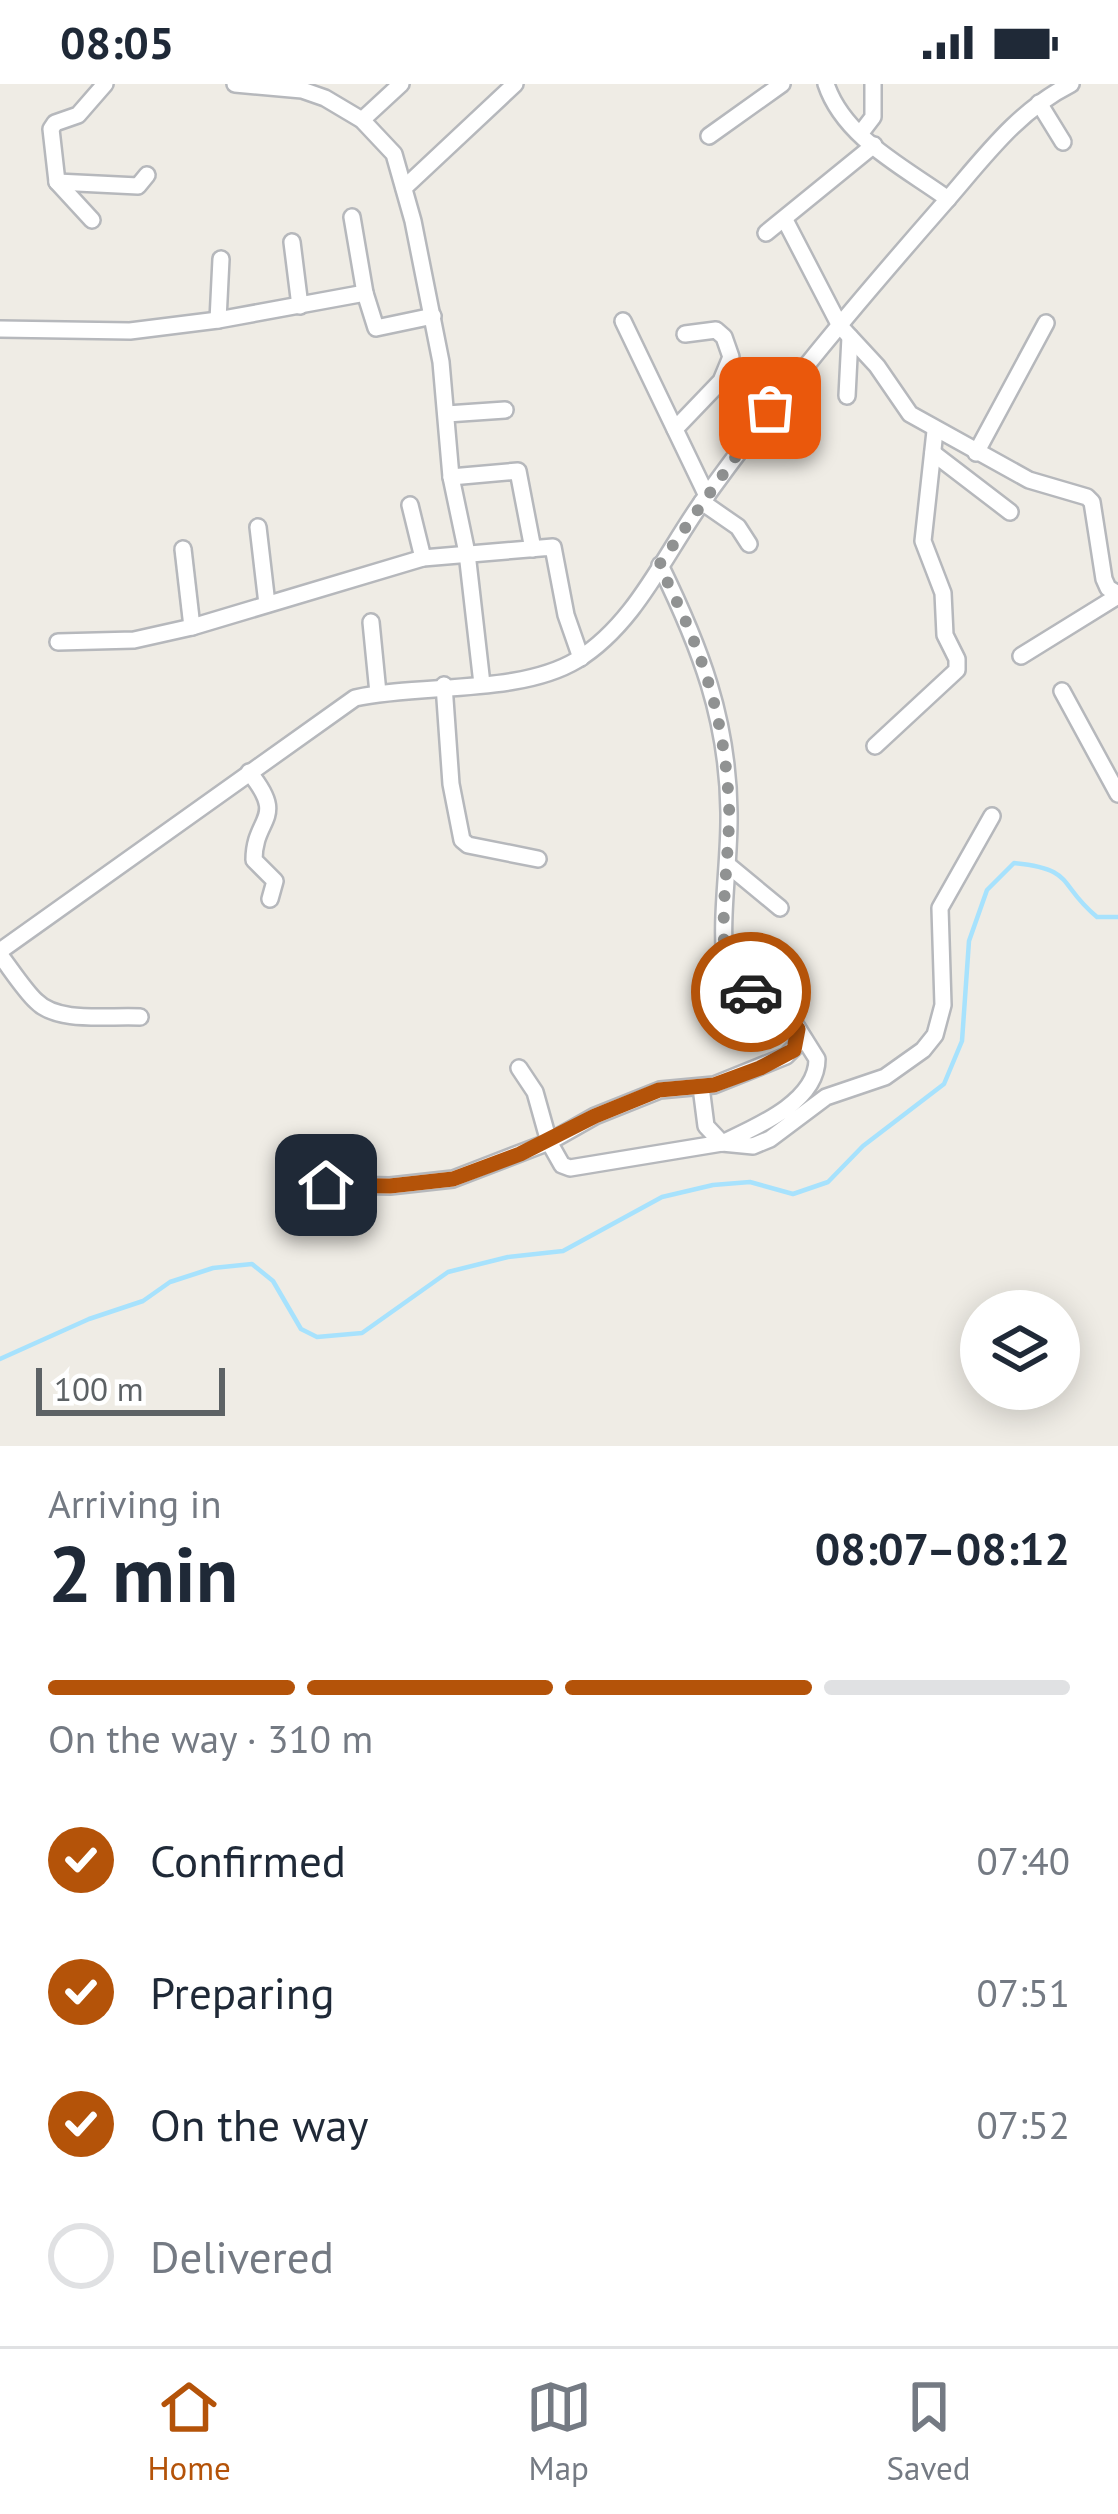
<!DOCTYPE html>
<meta charset="utf-8">
<style>
body{margin:0;font-family:"PT Sans",sans-serif;background:#f2f2f3;color:#1f2937;height:100vh;display:flex;flex-direction:column;font-size:45px;white-space:nowrap}
*{box-sizing:border-box;margin:0}
p{font-size:39px;color:#747a83}
.icon{flex:none;width:66px;height:66px;fill:none;stroke:currentColor;stroke-width:2;stroke-linecap:round;stroke-linejoin:round}
.map{position:relative;height:1362px;overflow:hidden}
.sheet{display:flex;flex-direction:column;background:#fff;flex:1}
.sheet>*{flex:none}
.controls{position:absolute;left:960px;top:1206px;display:grid;gap:24px}
.controls a{display:grid;place-items:center;width:120px;height:120px;border-radius:50%;background:#fff;box-shadow:0 6px 30px #0003;font-size:60px}
.scale{position:absolute;left:36px;bottom:30px;width:189px;box-sizing:border-box;padding-left:12px;border:6px solid #5d6265;border-top:0;font-size:33px;line-height:42px;white-space:nowrap;color:#5d6265;-webkit-text-stroke:9px #fff;paint-order:stroke}
.pin{position:absolute;display:grid;place-items:center;width:102px;height:102px;color:#fff;margin:-51px;border-radius:24px;box-shadow:0 6px 18px #0006}
.courier{position:absolute;display:grid;place-items:center;width:120px;height:120px;margin:-60px;border:9px solid #b45309;border-radius:50%;background:#fff;color:#222;box-shadow:0 3px 15px #0007}
.head em{font-style:normal;font-weight:600}
.head div{display:flex;flex-direction:column-reverse}
.head{display:flex;align-items:center;justify-content:space-between;height:204px;padding:0 48px}
h1{font-size:78px;font-weight:600;line-height:90px}
.bar{display:grid;grid-template-columns:repeat(4,1fr);gap:18px 12px;align-content:center;height:144px;padding:0 48px}
.bar i{height:15px;border-radius:9px;background:#e0e1e3}
.bar .selected{background:#b45309}
.bar p{grid-column:span 4}
ol{padding:0 48px;list-style:none}
li{display:flex;align-items:center;gap:36px;height:132px}
li p{margin-inline-start:auto}
li .icon{padding:12px;border-radius:50%;background:#b45309;color:#fff;stroke-width:4}
li:last-child{color:#747a83}
li i{width:66px;height:66px;border:6px solid #e0e1e3;border-radius:50%}
.status{display:flex;justify-content:space-between;align-items:center;height:84px;padding:0 60px;background:#fff;direction:ltr}
.status svg{height:33px;fill:currentColor}
.dock{display:flex;justify-content:space-around;align-items:center;height:168px;border-top:3px solid #e0e1e3;background:#fff;font-size:33px;color:#747a83}
.dock a{display:grid;justify-items:center;gap:6px}
.dock .selected{color:#b45309}
.map>svg:first-child{display:block}
.lines{fill:none;stroke-linecap:round;stroke-linejoin:round}
.stream{stroke:#a7e2fd;stroke-width:4.5}
.minor-casing{stroke:#b6b8bc;stroke-width:20}
.minor{stroke:#fff;stroke-width:15}
.done{stroke:#909292;stroke-width:12;stroke-dasharray:0 21.6}
.route{stroke:#b45309;stroke-width:15}
</style>
<div class="status"><b>08:05</b><svg viewBox="0 0 49 12"><path d="M0 12V9h3v3zM5 12V6h3v6zM10 12V3h3v9zM15 12V0h3v12zM26 1h20v11H26zM47 4h2v5h-2z"/></svg></div>
<div class="map">
<svg width="1118" height="1362" viewBox="0 0 1118 1362">
<rect width="100%" height="100%" fill="#efece5"/>
<g class="lines">
<!-- stream -->
<path class="stream" d="M0,1275L89,1235L143,1217L170,1198L213,1184L252,1180L273,1197L301,1245L317,1253L362,1249L448,1188L508,1173L563,1167L662,1113L713,1101L750,1098L793,1110L828,1098L863,1062L944,1000L962,957L969,857L987,806L1014,779C1076,785 1057,800 1097,833H1118"/>
<!-- minor casing -->
<g class="minor-casing">
<g id="minor">
<path d="M235,0L302,6L325,14L362,36L394,70L413,137L441,278L451,393L467,469L482,600"/>
<path d="M826,0C844,54 904,83 948,115"/>
<path d="M1039,19L1063,58"/>
<path d="M362,36L401,0"/>
<path d="M860,50L873,33V0"/>
<path d="M709,52L782,0"/>
<path d="M57,98L138,102L147,91"/>
<path d="M404,104L515,0"/>
<path d="M352,133L365,209"/>
<path d="M92,136L57,98L51,45L55,39L78,31L105,0"/>
<path d="M785,136L840,242L877,282L910,330L1029,396L1087,413L1092,418L1104,495L1108,504L1118,510"/>
<path d="M766,149L874,61"/>
<path d="M292,158L300,222"/>
<path d="M218,236L221,175"/>
<path d="M623,237L707,412"/>
<path d="M0,245L130,247L218,236L365,209L376,244L433,232"/>
<path d="M847,312L850,253"/>
<path d="M447,330L505,326"/>
<path d="M675,345L721,297L731,273L724,253L716,246L685,250"/>
<path d="M933,369L1010,428"/>
<path d="M976,369L1046,239"/>
<path d="M451,393L518,387L533,465"/>
<path d="M702,418L738,443L749,460"/>
<path d="M410,421L423,474"/>
<path d="M258,443L267,520"/>
<path d="M183,465L192,543"/>
<path d="M660,481C700,563 728,635 729,728C730,780 719,835 726,886L739,904L790,932L817,975C817,1018 756,1043 722,1059L753,1062L770,1055L826,1013L885,993L923,966L935,951L943,921L940,824L992,732"/>
<path d="M371,538L378,609"/>
<path d="M58,558L134,556L192,543L423,474L553,463L566,531L581,574"/>
<path d="M1021,572L1118,512"/>
<path d="M444,601L451,700L462,756L468,761L538,775"/>
<path d="M1062,607L1118,710"/>
<path d="M875,662L957,586V575L945,551L943,509L923,457L935,347"/>
<path d="M249,688C288,736 254,732 254,776L275,797L270,815"/>
<path d="M728,781L780,824"/>
<path d="M0,867L355,614C422,599 519,611 577,576C634,541 663,474 700,421C774,317 856,220 940,124C980,79 1015,28 1071,0"/>
<path d="M0,871C10,884 25,907 36,917C58,940 110,931 140,933"/>
<path d="M701,1003L706,1042L722,1059"/>
<path d="M722,1059L570,1084L562,1081L549,1058L595,1032L660,1006L714,1001L786,972L797,961L798,945"/>
<path d="M298,1100L390,1102L453,1095L549,1058L535,1008L519,984"/>
</g>
</g>
<!-- minor -->
<use href="#minor" class="minor"/>
</g>
<g class="lines">
<!-- done -->
<path class="done" d="M751,908L732,897C714,863 731,765 729,721C724,627 701,564 659,481L770,324"/>
<!-- route -->
<path class="route" d="M326,1101L390,1102L453,1095L520,1070L595,1032L659,1006L714,1001L760,984L794,966L798,945L778,922L751,908"/>
</g>
</svg>
<div class="controls">
<a><svg class="icon" aria-label="layers" viewBox="0 0 24 24"><path d="M12 4l9 5-9 5-9-5zM3 14l9 5 9-5"/></svg></a>
</div>
<div class="scale">100 m</div>
<div class="pin" style="left:770px;top:324px;background:#ea580c"><svg class="icon" aria-label="bag" viewBox="0 0 24 24"><path d="M5 8h14l-1 12H6zM9 8a3 3 0 0 1 6 0"/></svg></div>
<div class="pin" style="left:326px;top:1101px;background:#1f2937"><svg class="icon" aria-label="home" viewBox="0 0 24 24"><path d="M3 11l9-7 9 7M6 9v11h12V9"/></svg></div>
<div class="courier" style="left:751px;top:908px"><svg class="icon" aria-label="car" viewBox="0 0 24 24"><path d="M5 17H2v-5l4-1 3-4h7l3 4 3 1v5h-3M9 17h6M6 11h13"/><circle cx="7" cy="17" r="2"/><circle cx="17" cy="17" r="2"/></svg></div>
</div>
<section class="sheet">
<div class="head"><div><h1>2 min</h1><p>Arriving in</p></div><em>08:07–08:12</em></div>
<div class="bar"><i class="selected"></i><i class="selected"></i><i class="selected"></i><i></i><p>On the way · 310 m</p></div>
<ol>
<li><svg class="icon" aria-label="check" viewBox="0 0 24 24"><path d="M5 12l5 5 9-10"/></svg>Confirmed<p>07:40</p></li>
<li><svg class="icon" aria-label="check" viewBox="0 0 24 24"><path d="M5 12l5 5 9-10"/></svg>Preparing<p>07:51</p></li>
<li><svg class="icon" aria-label="check" viewBox="0 0 24 24"><path d="M5 12l5 5 9-10"/></svg>On the way<p>07:52</p></li>
<li><i></i>Delivered</li>
</ol>
</section>
<nav class="dock">
<a class="selected"><svg class="icon" aria-label="home" viewBox="0 0 24 24"><path d="M3 11l9-7 9 7M6 9v11h12V9"/></svg>Home</a>
<a><svg class="icon" aria-label="map" viewBox="0 0 24 24"><path d="M3 6l6-2 6 2 6-2v14l-6 2-6-2-6 2zM9 4v14M15 6v14"/></svg>Map</a>
<a><svg class="icon" aria-label="saved" viewBox="0 0 24 24"><path d="M7 4h10v16l-5-4-5 4z"/></svg>Saved</a>
</nav>
